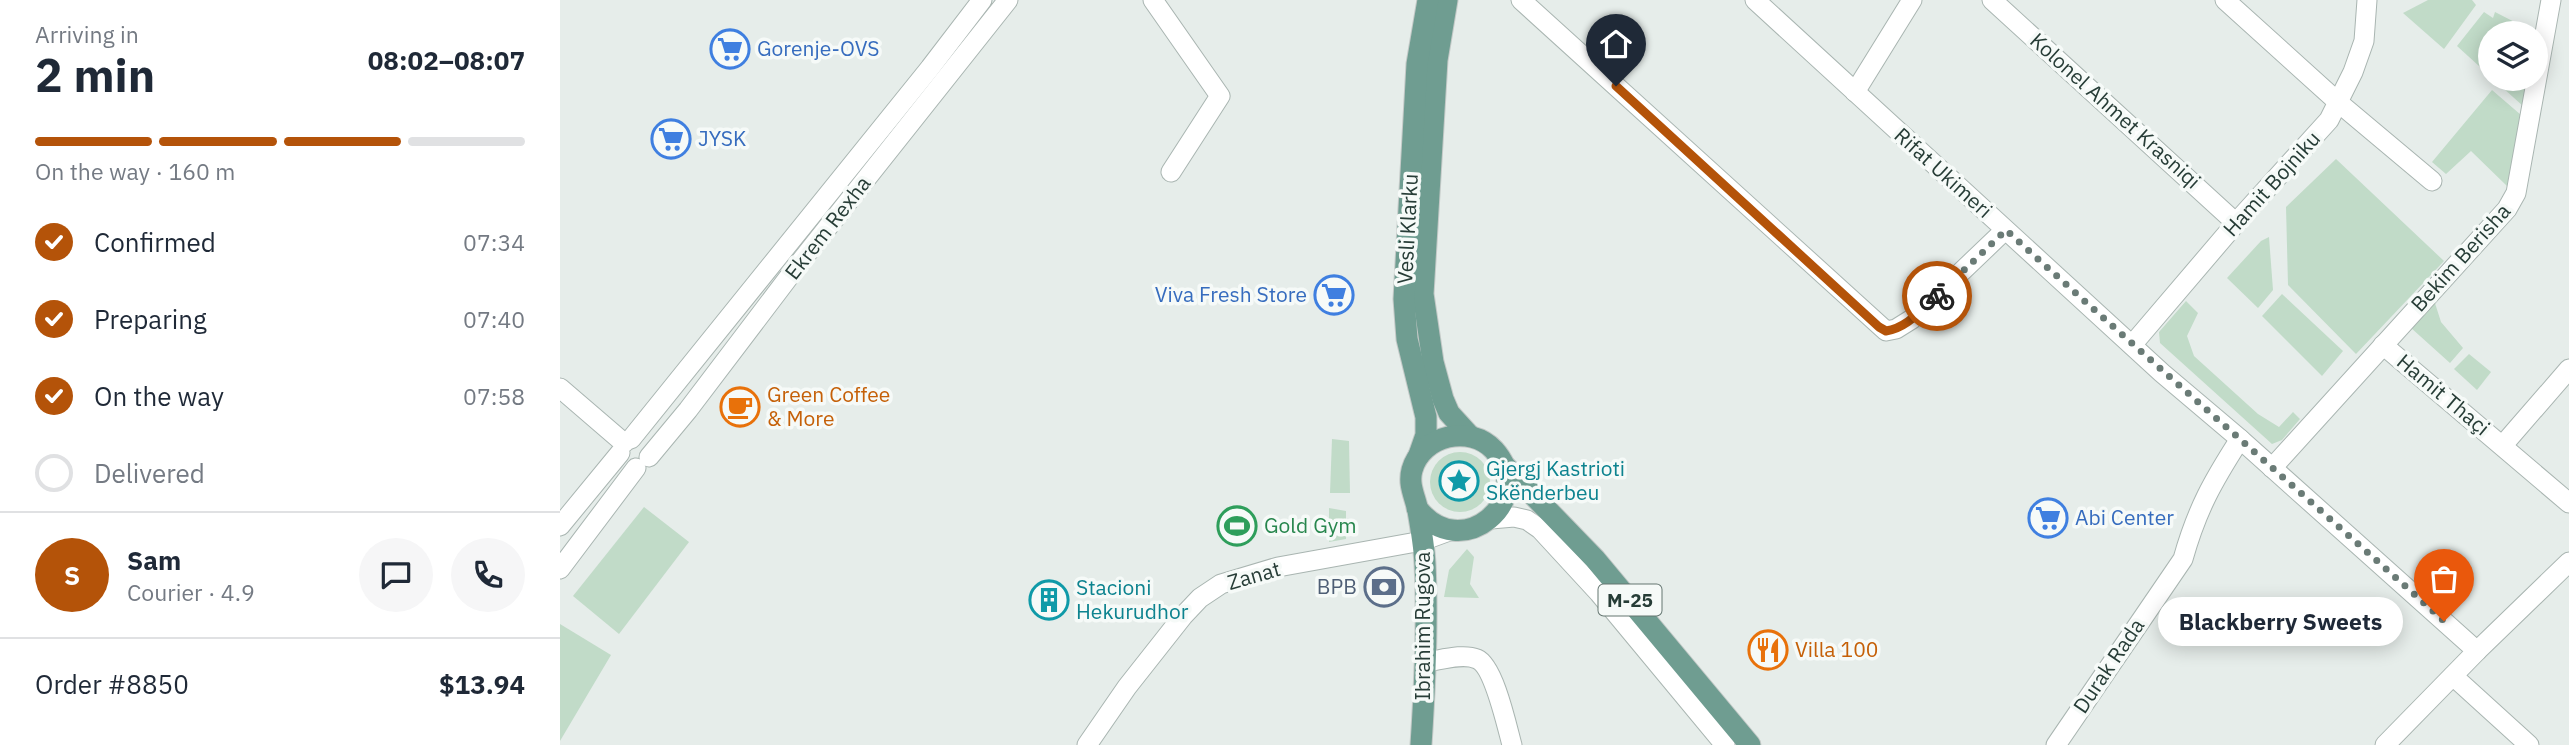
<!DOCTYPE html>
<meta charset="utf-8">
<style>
body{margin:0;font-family:"IBM Plex Sans",sans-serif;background:#f6f6f7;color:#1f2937;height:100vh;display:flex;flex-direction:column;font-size:26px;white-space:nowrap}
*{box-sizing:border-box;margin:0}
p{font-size:23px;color:#747a83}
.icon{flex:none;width:38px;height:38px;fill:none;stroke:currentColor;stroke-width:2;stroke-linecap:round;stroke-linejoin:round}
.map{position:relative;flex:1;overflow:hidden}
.sheet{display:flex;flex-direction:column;background:#fff;width:560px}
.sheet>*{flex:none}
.controls{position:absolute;left:1918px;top:21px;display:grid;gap:14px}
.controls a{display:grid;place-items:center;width:70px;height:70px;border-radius:50%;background:#fff;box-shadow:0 4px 18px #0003;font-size:35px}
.pin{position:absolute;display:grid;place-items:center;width:60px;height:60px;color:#fff;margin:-72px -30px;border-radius:50% 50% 50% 0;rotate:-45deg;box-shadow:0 0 7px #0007}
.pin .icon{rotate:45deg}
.courier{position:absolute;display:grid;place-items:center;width:70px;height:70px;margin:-35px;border:5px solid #b45309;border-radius:50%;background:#fff;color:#222;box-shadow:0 2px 9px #0007}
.bubble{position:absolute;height:49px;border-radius:24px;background:#fff;box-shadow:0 4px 18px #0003;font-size:23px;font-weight:800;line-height:49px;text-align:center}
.headline em{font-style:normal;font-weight:800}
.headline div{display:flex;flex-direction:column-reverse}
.headline{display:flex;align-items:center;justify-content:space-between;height:119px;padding:0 35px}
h1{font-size:46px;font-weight:800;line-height:52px}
.bar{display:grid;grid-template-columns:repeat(4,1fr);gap:10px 7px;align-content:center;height:84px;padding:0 35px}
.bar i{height:9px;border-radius:5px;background:#e0e1e3}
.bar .active{background:#b45309}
.bar p{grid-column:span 4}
.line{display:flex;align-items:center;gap:18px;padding:0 35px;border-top:2px solid #e0e1e3}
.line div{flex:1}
.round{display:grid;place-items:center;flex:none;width:74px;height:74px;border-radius:37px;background:#f6f6f7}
ol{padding:0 35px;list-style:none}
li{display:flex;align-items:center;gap:21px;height:77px}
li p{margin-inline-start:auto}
li .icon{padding:7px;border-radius:50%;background:#b45309;color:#fff;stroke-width:4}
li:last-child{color:#747a83}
li i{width:38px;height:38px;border:4px solid #e0e1e3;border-radius:50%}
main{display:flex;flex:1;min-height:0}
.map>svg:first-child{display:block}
.grass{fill:#c1dbc8}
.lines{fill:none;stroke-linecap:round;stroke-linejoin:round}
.minor-casing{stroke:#a9b5b1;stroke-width:21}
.major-casing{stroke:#c3c9c7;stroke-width:23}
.minor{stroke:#fff;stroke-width:19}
.major{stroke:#6f9d91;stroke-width:21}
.done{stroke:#6a7b76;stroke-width:7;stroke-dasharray:0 12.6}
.route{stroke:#b45309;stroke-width:9}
.labels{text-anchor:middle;stroke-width:7;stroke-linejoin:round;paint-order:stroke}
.shield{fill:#f6faf8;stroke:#657671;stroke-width:2}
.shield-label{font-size:19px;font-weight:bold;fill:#273d37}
.shop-label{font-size:21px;fill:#366cbe;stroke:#f6faf8;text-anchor:start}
.street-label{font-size:21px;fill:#273d37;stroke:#f6faf8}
.food-label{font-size:21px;fill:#c56008;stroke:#f6faf8;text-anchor:start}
.culture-label{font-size:21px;fill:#0d838f;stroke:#f6faf8;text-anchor:start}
.leisure-label{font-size:21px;fill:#27864d;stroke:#f6faf8;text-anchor:start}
.service-label{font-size:21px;fill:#4e5e75;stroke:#f6faf8;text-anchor:end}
</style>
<main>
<section class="sheet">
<div class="headline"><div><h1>2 min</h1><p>Arriving in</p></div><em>08:02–08:07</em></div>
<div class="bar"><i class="active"></i><i class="active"></i><i class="active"></i><i></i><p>On the way · 160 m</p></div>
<ol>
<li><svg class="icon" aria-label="check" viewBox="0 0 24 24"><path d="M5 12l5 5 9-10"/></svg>Confirmed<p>07:34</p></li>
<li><svg class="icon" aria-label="check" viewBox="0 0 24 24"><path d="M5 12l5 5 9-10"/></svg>Preparing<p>07:40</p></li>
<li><svg class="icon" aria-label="check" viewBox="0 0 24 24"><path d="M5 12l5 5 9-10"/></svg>On the way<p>07:58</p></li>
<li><i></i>Delivered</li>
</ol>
<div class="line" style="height:126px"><b class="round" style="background:#b45309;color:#fff">S</b><div><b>Sam</b><p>Courier · 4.9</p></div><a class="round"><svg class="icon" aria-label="chat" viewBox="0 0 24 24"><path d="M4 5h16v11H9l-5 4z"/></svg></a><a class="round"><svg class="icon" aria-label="phone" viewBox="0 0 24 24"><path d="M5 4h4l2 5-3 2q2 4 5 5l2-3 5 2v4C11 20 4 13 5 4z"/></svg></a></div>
<div class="line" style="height:91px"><div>Order #8850</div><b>$13.94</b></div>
</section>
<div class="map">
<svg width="2009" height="745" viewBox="0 0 2009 745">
<rect width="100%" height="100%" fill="#e6edea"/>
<!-- grass -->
<g class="grass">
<path d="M1868,0H1912L1916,5L1884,49L1843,13Z"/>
<path d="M1924,12L1933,18L1935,12L1974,32L1930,33V76L1897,46Z"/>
<path d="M1933,79H1967L1963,106Z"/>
<path d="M1932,90L1961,115L1947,186L1911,151L1886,174L1872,162Z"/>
<path d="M1776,159L1884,261L1796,354L1728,285L1726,207Z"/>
<path d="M1709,237L1713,290L1698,308L1667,278L1701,241Z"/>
<path d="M1722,294L1783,351L1762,376L1702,316Z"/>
<path d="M1874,300L1881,322L1903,348L1890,363L1850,327Z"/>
<path d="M1626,301L1638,313L1627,336L1634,356L1698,414L1719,427L1733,412L1740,419L1722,440L1712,444L1600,343L1599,332Z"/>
<path d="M1909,354L1931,372L1917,390L1894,369Z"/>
<path d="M772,439L789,441L790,493H770Z"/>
<circle cx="900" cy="482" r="30"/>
<path d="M84,507L129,542L59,634L13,596Z"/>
<path d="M769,508L786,511V539L769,542Z"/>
<path d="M907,549L914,557L910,584L919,598L884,597L889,570Z"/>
<path d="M0,624L51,655L0,741Z"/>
</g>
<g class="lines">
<!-- minor casing -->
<g class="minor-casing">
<g id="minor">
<path d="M593,0L660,96L611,172"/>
<path d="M961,0L1326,331L1336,329L1352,319L1445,230"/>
<path d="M1195,0L1602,373L1680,439L1917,651"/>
<path d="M1432,0L1676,223"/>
<path d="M1665,0L1779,103L1872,181"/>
<path d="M1295,92L1352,0"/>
<path d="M1572,345L1682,216L1769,120L1793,72L1804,41L1807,0"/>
<path d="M1823,345L2009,503"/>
<path d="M0,388L64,443"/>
<path d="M71,439L370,68L422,0"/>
<path d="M1943,445L2009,369"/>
<path d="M89,457L128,410L241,261L448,0"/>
<path d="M1712,468L1947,209L1956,193L1991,0"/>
<path d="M931,519L954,517L967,520L980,529L1039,593L1165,745"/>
<path d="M0,526L60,453"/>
<path d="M0,569L76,468"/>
<path d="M867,662C881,660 903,653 917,659C934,666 947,727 952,745"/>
<path d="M1893,676L1969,745"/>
<path d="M527,745L567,687L623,616L640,598L661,584L718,567L862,541L892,530"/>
<path d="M1496,745L1623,559C1637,509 1653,481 1680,439"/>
<path d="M1825,745L1917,651L2009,562"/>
</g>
</g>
<!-- major casing -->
<g class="major-casing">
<g id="major">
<path d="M887,0L877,60L863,294L873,362L883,399L889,413L910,436"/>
<path d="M859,455L866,435V417L847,339L844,299L857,64L868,0"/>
<path d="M942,463L1035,559L1190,745"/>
<path d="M857,508C901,566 978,499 934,450C910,424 862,435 852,470C848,485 855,496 858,511C861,528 864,546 865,564C868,624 865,685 861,745"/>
</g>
</g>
<!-- minor -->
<use href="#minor" class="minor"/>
<!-- major -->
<use href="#major" class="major"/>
</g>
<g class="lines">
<!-- done -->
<path class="done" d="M1377,296L1446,230C1591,362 1739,490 1884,621"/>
<!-- route -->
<path class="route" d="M1056,86L1319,327L1326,331C1347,328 1361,310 1377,296"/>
</g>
<!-- icons -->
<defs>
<g id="supermarket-ring" transform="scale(2.0125)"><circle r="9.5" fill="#f6faf8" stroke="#3f7fe0" stroke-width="1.5"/><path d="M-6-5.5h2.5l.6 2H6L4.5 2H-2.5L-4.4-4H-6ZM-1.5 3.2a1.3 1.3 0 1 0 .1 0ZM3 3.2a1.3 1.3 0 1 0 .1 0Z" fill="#3f7fe0"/></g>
<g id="cafe-ring" transform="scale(2.0125)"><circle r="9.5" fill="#f6faf8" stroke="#e8710a" stroke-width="1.5"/><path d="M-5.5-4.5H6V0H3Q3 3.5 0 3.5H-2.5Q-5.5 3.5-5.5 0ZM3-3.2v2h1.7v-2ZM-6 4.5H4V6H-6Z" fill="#e8710a"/></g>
<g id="sight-ring" transform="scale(2.0125)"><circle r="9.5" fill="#f6faf8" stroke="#0f9aa8" stroke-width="1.5"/><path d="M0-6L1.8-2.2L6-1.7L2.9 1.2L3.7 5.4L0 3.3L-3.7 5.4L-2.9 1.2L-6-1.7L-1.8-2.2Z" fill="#0f9aa8"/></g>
<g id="stadium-ring" transform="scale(2.0125)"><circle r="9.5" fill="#f6faf8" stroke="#2e9e5b" stroke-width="1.5"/><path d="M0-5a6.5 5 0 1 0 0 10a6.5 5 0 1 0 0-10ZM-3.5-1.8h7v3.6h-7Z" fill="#2e9e5b"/></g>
<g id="bank-ring" transform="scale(2.0125)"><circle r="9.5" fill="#f6faf8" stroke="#5c6f8a" stroke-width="1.5"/><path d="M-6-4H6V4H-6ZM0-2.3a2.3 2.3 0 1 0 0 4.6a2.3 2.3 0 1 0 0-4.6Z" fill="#5c6f8a"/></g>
<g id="building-ring" transform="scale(2.0125)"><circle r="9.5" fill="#f6faf8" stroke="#0f9aa8" stroke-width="1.5"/><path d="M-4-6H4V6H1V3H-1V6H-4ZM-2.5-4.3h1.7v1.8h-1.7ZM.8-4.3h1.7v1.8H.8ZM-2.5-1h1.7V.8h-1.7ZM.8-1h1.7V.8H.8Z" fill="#0f9aa8"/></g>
<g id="restaurant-ring" transform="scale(2.0125)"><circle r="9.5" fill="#f6faf8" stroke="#e8710a" stroke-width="1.5"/><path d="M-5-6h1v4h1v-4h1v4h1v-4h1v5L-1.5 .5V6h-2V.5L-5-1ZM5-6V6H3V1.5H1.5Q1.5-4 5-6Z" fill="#e8710a"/></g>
</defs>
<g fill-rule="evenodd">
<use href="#supermarket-ring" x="170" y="49"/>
<use href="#supermarket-ring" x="111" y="139"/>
<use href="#supermarket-ring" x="774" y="295"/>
<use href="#cafe-ring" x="180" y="407"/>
<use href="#sight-ring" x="899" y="481"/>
<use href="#supermarket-ring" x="1488" y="518"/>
<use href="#stadium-ring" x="677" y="526"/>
<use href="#bank-ring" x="824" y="587"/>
<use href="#building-ring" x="489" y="600"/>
<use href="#restaurant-ring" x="1208" y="650"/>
</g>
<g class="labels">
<!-- shield labels -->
<rect class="shield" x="1038.5" y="584.5" width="63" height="31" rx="5"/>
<g class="shield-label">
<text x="1070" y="607">M-25</text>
</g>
<!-- shop labels -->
<g class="shop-label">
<text x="197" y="56">Gorenje-OVS</text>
<text x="138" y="146">JYSK</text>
<text x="747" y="302" text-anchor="end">Viva Fresh Store</text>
<text x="1515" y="525">Abi Center</text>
</g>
<!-- street labels -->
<g class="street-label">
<text transform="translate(1555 111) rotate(42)" y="7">Kolonel Ahmet Krasniqi</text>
<text transform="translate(1383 173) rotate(42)" y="7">Rifat Ukimeri</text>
<text transform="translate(1712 184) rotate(-48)" y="7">Hamit Bojniku</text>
<text transform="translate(268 228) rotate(-52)" y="7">Ekrem Rexha</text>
<text transform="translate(848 229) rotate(-87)" y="7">Vesli Klarku</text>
<text transform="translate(1901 258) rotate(-48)" y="7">Bekim Berisha</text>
<text transform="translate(1883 395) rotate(40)" y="7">Hamit Thaçi</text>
<text transform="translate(694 576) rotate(-16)" y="7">Zanat</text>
<text transform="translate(863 626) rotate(-90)" y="7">Ibrahim Rugova</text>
<text transform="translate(1549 666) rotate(-56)" y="7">Durak Rada</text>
</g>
<!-- food labels -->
<g class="food-label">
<text x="207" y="402">Green Coffee<tspan x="207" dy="24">&amp; More</tspan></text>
<text x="1235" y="657">Villa 100</text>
</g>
<!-- culture labels -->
<g class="culture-label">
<text x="926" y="476">Gjergj Kastrioti<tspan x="926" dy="24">Skënderbeu</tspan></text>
<text x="516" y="595">Stacioni<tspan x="516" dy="24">Hekurudhor</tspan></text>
</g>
<!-- leisure labels -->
<g class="leisure-label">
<text x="704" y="533">Gold Gym</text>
</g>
<!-- service labels -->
<g class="service-label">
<text x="797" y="594">BPB</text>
</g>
</g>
</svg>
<div class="controls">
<a><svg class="icon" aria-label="layers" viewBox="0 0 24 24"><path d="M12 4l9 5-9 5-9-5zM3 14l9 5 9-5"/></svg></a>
</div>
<div class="pin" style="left:1884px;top:621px;background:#ea580c"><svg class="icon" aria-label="bag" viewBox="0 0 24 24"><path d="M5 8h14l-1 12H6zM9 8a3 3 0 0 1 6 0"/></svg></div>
<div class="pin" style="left:1056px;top:86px;background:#1f2937"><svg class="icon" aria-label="home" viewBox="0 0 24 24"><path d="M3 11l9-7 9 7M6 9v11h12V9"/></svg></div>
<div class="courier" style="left:1377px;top:296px"><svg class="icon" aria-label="bike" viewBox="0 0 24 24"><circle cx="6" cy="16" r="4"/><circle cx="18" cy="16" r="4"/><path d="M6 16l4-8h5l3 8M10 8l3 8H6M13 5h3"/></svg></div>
<div class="bubble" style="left:1598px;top:597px;width:245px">Blackberry Sweets</div>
</div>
</main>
